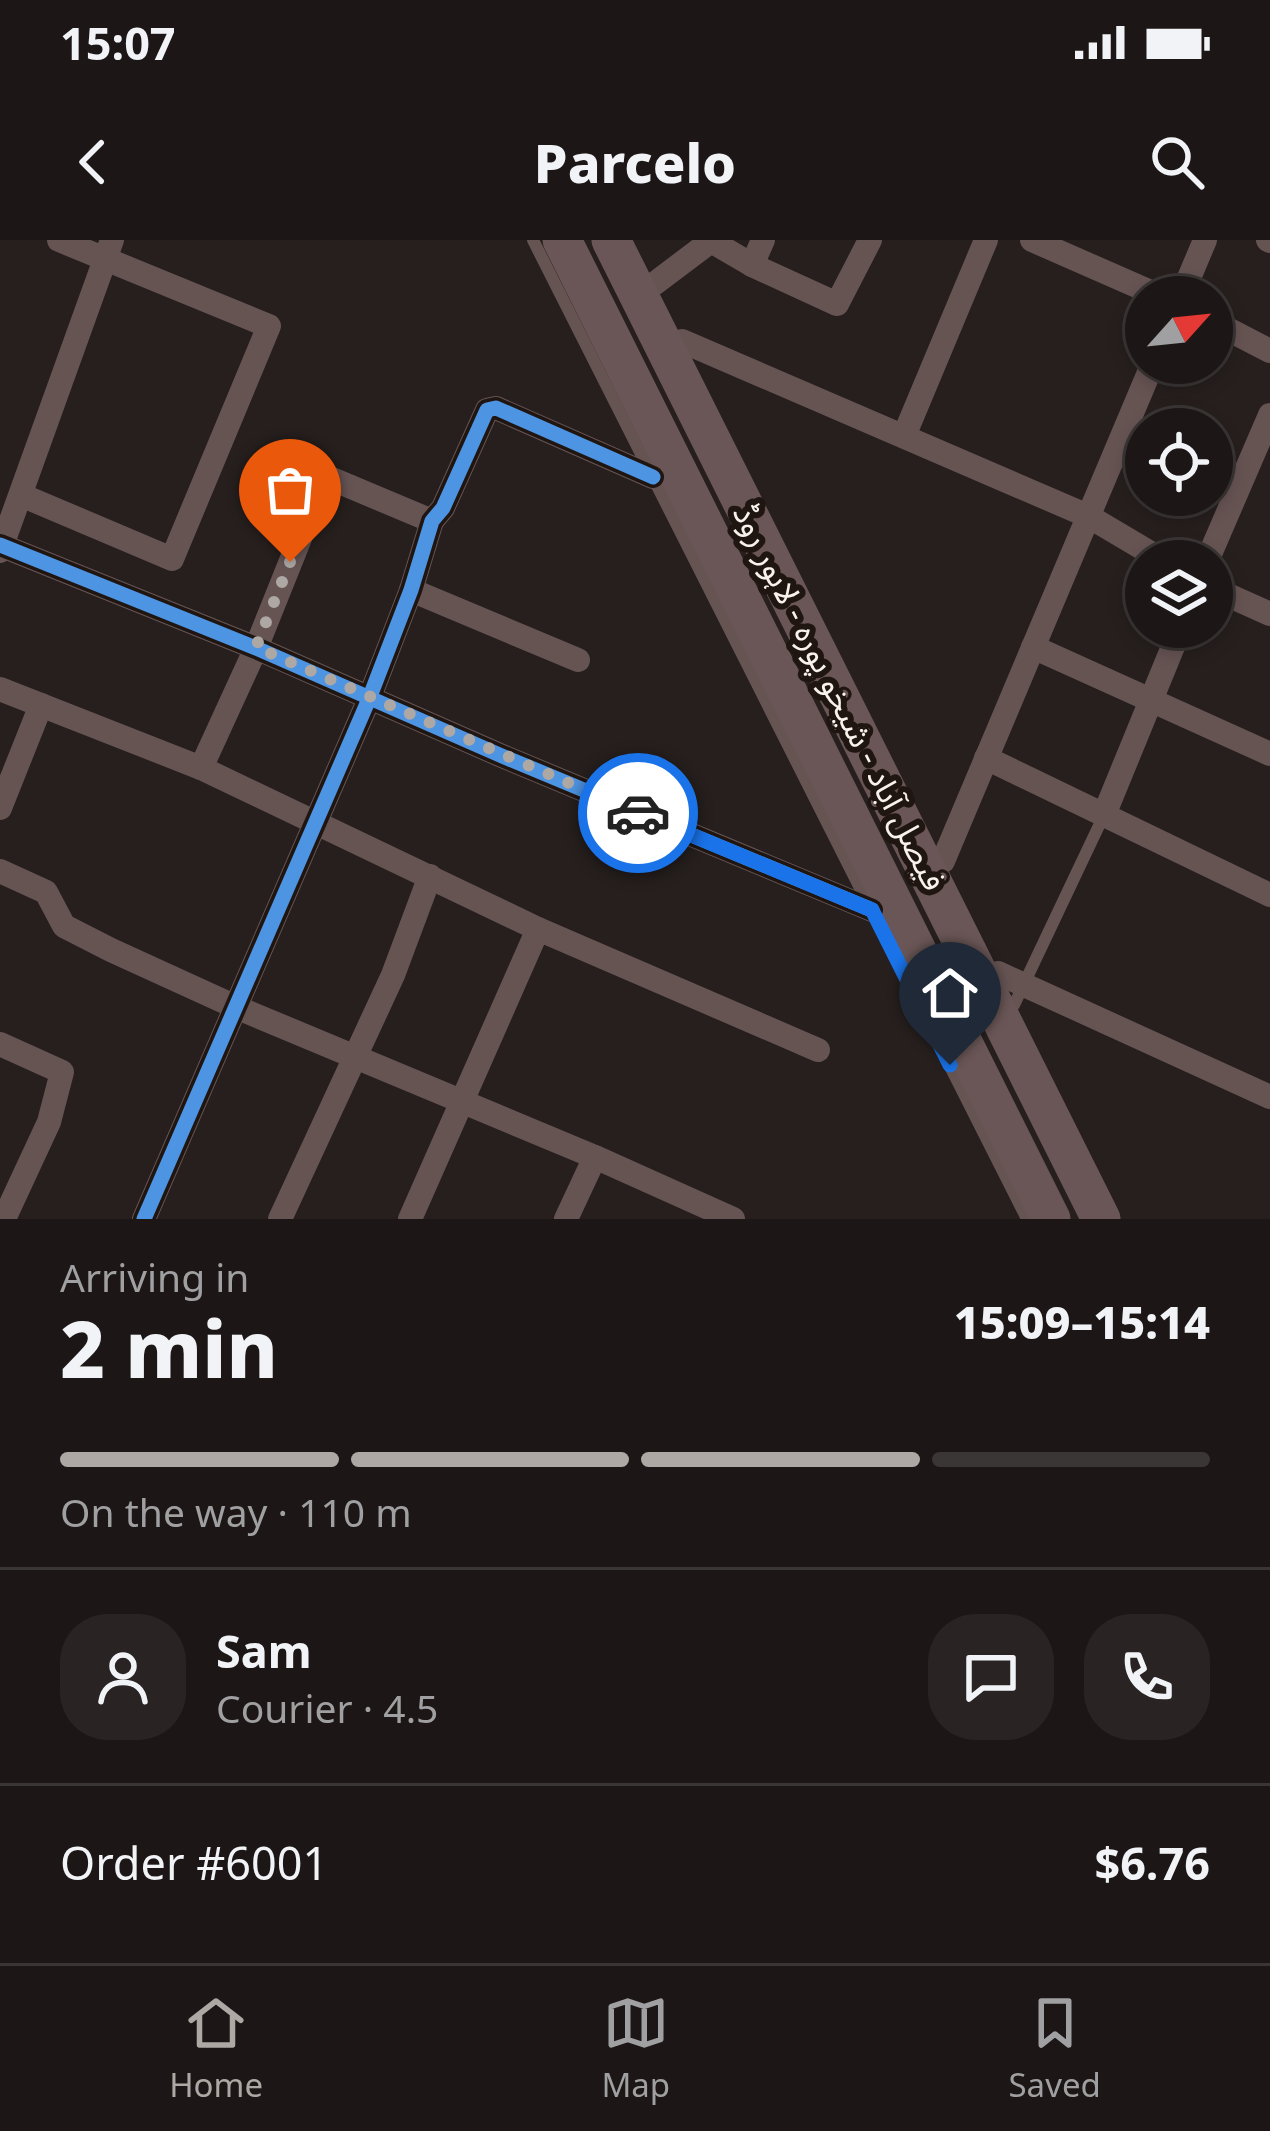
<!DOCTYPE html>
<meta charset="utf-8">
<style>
body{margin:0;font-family:"Noto Sans","Noto Sans Arabic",sans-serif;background:#292423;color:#f1f3f6;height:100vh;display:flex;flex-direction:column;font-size:45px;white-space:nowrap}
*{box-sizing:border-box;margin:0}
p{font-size:39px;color:#a09fa1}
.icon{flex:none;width:66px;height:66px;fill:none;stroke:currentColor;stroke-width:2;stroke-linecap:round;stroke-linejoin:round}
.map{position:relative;height:979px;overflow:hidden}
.details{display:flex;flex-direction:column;background:#1c1716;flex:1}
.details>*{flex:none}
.needle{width:78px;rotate:63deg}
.controls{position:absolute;left:1125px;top:36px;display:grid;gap:24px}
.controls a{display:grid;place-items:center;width:108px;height:108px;border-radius:50%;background:#1c1716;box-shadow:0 6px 18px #0003,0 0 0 3px #3a3635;font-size:60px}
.pin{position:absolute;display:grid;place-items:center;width:102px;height:102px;color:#fff;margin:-123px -51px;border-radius:50% 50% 50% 0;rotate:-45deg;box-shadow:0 0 12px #0007}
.pin .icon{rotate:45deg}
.courier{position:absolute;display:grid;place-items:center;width:120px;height:120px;margin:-60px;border:9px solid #1a73e8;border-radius:50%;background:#fff;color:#222;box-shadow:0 3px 15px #0007}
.summary em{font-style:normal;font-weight:800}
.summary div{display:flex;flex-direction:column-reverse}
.summary{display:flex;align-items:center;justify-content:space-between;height:204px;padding:0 60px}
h1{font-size:78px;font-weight:800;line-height:90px}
.bar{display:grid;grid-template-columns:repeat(4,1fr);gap:18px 12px;align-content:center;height:144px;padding:0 60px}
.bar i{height:15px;border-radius:9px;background:#3a3635}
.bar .current{background:#aea8a5}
.bar p{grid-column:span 4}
.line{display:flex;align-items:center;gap:30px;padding:0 60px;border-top:3px solid #3a3635}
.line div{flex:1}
.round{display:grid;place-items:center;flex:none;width:126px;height:126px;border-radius:48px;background:#292423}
.status{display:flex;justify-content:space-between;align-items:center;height:84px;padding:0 60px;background:#1c1716;direction:ltr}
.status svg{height:33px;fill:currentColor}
header{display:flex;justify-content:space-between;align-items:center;height:156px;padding:0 60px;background:#1c1716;font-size:54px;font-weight:800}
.menu{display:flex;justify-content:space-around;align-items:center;height:168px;border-top:3px solid #3a3635;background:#1c1716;font-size:33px;color:#a09fa1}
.menu a{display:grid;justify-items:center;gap:6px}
.menu .current{color:#aea8a5}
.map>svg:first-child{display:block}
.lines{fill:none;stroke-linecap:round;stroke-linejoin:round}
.service{stroke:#665453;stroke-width:12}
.minor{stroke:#665453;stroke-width:24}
.trunk{stroke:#6a5656;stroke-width:39}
.cycleway-casing{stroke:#1f1511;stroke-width:22}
.cycleway{stroke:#4d94e3;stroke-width:15}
.done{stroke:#aea8a5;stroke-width:12;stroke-dasharray:0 21.6}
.route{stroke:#1a73e8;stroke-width:15}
.labels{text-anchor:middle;stroke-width:12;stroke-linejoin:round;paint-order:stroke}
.street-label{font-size:33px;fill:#f8f1ed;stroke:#1f1511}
</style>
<div class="status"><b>15:07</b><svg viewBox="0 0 49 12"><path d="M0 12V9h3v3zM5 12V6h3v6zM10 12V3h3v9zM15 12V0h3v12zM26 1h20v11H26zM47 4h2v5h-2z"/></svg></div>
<header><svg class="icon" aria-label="back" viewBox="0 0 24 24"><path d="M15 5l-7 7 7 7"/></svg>Parcelo<svg class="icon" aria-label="search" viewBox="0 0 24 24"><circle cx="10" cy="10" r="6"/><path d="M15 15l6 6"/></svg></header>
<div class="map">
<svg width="1270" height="979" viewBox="0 0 1270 979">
<rect width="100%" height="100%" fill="#261f1e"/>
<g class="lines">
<!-- service -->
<g class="service">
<path d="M533,0L1027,979"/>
<path d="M1014,765L1104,575"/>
</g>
<!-- minor -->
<g class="minor">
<path d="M1032,0L1162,57"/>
<path d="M1268,0L1270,1"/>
<path d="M752,25L837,64L870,0"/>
<path d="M654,44L711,1L752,25L763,0"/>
<path d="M1181,57L1205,0"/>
<path d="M1212,81L1270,111"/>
<path d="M682,101L1088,276L1164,321"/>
<path d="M904,196L986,0"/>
<path d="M21,255L172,319L269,86L59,0"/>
<path d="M0,305L256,408L502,516L872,670"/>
<path d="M0,311L112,0"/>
<path d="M1207,321L1270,175"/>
<path d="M1212,348L1270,374"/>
<path d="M411,350L578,420"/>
<path d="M1033,407L1270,514"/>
<path d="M0,449L201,528L538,689L818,810"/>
<path d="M986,518L1270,655"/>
<path d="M201,528L256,408L325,236L432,281"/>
<path d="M0,568L41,465"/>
<path d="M1104,575L1181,387"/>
<path d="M943,621L1153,123"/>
<path d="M0,631L46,652L64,686L111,710L238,768L595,917L733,979"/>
<path d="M998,733L1270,857"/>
<path d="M0,804L62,832L49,882L4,979"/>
<path d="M144,979L369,459L411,350L432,281L443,268L487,170L496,168L653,237"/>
<path d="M280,979L393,735L430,636"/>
<path d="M410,979L538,689"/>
<path d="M566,979L595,917"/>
</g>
<!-- trunk -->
<g class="trunk">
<path d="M562,0L1051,979"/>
<path d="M611,0L1101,979"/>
</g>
<!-- cycleway casing -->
<g class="cycleway-casing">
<g id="cycleway">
<path d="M0,305L256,408L502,516L872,670"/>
<path d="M144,979L369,459L411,350L432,281L443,268L487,170L496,168L653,237"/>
</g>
</g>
<!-- cycleway -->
<use href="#cycleway" class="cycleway"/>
</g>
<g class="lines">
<!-- done -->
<path class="done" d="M290,322L256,407L638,573"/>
<!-- route -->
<path class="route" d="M638,573L872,670L950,825"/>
</g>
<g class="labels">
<!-- street labels -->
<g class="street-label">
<text transform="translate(840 457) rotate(63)" y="12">فیصل آباد - شیخو پورہ - لاہور روڈ</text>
</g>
</g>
</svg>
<div class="controls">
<a><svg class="needle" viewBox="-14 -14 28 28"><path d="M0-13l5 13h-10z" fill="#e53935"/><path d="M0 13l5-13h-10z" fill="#a09fa1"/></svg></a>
<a><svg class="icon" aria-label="locate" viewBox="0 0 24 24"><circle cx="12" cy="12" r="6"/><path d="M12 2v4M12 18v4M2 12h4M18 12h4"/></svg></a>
<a><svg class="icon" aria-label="layers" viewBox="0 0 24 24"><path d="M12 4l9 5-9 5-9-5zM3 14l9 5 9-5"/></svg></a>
</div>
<div class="pin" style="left:290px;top:322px;background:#ea580c"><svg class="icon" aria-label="bag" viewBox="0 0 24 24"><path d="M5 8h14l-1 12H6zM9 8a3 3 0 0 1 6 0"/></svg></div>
<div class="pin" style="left:950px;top:825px;background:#1f2937"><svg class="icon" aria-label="home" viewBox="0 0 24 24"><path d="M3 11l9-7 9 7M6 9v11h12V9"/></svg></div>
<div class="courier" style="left:638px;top:573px"><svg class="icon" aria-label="car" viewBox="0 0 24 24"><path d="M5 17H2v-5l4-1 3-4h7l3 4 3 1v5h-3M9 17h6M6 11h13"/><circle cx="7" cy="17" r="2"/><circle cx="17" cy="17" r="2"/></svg></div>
</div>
<section class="details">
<div class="summary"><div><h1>2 min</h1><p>Arriving in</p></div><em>15:09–15:14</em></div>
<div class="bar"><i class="current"></i><i class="current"></i><i class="current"></i><i></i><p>On the way · 110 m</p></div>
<div class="line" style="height:216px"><a class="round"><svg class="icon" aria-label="person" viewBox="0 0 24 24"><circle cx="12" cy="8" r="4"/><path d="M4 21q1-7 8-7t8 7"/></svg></a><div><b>Sam</b><p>Courier · 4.5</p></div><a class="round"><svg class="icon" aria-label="chat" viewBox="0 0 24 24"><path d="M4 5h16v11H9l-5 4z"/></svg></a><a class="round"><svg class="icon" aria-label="phone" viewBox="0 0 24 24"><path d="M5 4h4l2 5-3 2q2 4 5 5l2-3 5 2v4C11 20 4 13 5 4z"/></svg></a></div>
<div class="line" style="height:156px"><div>Order #6001</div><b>$6.76</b></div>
</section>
<nav class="menu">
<a class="current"><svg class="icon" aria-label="home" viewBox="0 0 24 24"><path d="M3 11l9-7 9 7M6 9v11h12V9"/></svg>Home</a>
<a><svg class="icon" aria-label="map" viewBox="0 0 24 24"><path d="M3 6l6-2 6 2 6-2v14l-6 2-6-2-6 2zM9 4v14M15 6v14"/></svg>Map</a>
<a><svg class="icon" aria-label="saved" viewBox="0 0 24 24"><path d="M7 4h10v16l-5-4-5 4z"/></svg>Saved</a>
</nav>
